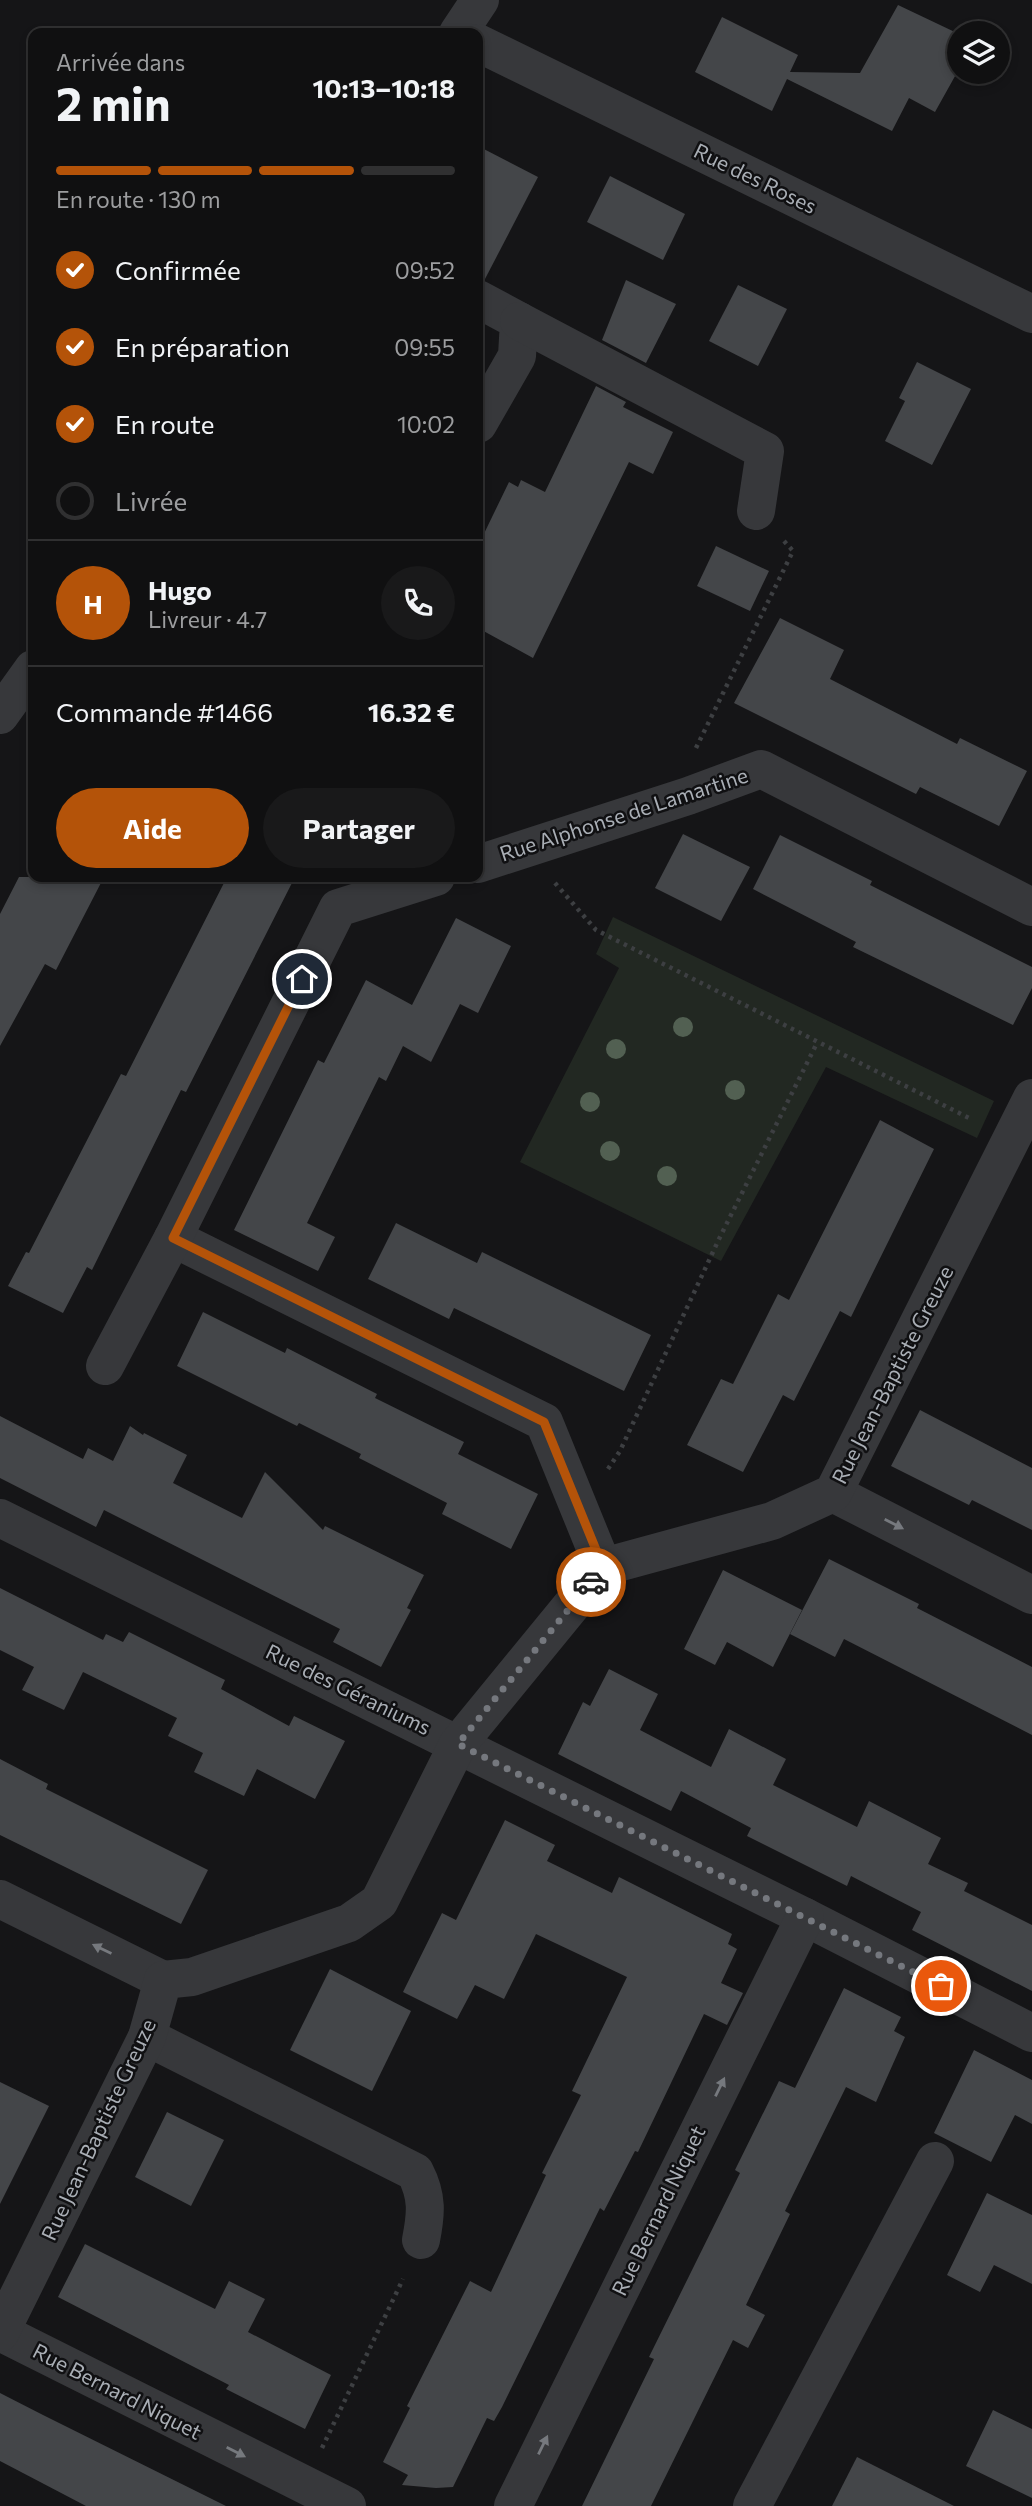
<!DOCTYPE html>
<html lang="fr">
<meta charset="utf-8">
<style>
body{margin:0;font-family:Commissioner,sans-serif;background:#19191a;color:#f1f3f6;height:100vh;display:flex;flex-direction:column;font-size:26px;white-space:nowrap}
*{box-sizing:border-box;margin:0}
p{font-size:23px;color:#9c9d9f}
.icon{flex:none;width:38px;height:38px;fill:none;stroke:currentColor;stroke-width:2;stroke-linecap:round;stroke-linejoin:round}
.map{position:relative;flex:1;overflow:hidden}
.side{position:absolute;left:28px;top:28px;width:455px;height:854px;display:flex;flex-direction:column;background:#101011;border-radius:14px;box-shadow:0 4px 10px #0003,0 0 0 2px #303031}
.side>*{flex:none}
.fabs{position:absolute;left:947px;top:21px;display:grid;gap:14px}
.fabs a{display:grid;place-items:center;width:63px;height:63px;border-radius:50%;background:#101011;box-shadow:0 4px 10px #0003,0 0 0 2px #303031;font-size:35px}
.pin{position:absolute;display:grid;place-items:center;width:60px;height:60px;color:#fff;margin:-30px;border:4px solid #fff;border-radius:50%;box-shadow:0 2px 7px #0007}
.courier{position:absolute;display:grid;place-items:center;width:70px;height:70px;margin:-35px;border:5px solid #b45309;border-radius:50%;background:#fff;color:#222;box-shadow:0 2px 9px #0007}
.summary em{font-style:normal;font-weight:700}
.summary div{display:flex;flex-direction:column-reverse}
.summary{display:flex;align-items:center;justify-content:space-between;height:119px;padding:0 28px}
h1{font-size:46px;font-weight:700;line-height:52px}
.bar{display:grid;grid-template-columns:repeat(4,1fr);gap:10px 7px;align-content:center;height:84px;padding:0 28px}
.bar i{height:9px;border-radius:5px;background:#303031}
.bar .on{background:#b45309}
.bar p{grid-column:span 4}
.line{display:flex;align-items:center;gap:18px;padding:0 28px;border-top:2px solid #303031}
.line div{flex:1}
.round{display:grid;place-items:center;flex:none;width:74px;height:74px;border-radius:37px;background:#19191a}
ol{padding:0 28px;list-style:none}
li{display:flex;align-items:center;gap:21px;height:77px}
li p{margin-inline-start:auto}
li .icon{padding:7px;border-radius:50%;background:#b45309;color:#fff;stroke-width:4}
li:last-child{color:#9c9d9f}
li i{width:38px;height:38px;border:4px solid #303031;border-radius:50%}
.cta{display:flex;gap:14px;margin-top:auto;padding:14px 28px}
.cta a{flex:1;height:80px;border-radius:42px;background:#b45309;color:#fff;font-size:28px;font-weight:700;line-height:80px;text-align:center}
.cta a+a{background:#19191a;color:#f1f3f6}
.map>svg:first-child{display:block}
.green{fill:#222822}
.building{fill:#444649}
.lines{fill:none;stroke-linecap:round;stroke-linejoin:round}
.path{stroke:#3d3f42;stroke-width:4.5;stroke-dasharray:3.5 5;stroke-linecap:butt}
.minor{stroke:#37383b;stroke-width:38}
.tree{fill:#526052}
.oneway{fill:#76797e}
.done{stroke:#75787e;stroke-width:7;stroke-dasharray:0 12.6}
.route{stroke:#b45309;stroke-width:9}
.labels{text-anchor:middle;stroke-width:5;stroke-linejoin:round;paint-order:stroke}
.street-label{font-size:21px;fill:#a9aeb5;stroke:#101012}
</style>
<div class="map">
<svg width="1032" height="2506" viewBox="0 0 1032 2506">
<rect width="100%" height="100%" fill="#151517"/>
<!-- green -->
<path class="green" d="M613,917L994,1101L977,1138L826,1067L721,1261L520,1162L619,968L596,954Z"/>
<!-- building -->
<g class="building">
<path d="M898,5L959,34V69L935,112L909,98L892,131L787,79L772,111L695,72L722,17L798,55L790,72L860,73Z"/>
<path d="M478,146L538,177L485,279L478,277Z"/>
<path d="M610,176L685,214L663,260L587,222Z"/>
<path d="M626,280L676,304L646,363L602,340Z"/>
<path d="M738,285L787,309L758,366L709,341Z"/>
<path d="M917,362L971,389L932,465L885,441L905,401L899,398Z"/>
<path d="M596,386L626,402L623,407L673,432L653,474L629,462L533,658L478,628V546L509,482L518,487L521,480L545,492Z"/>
<path d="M716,546L769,571L750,611L697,586Z"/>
<path d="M780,618L844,650L830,679L957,744L960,738L1027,771L999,826L920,787L916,794L734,703Z"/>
<path d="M683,834L750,867L721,921L655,888Z"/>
<path d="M780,835L872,881L870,885L1032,967V988L1013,1025L853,947L856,942L753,889Z"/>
<path d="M19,877H104L56,970L45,964L0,1046V914Z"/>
<path d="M227,877H295L186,1092L181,1090L92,1270L87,1267L63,1313L8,1286L26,1252L29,1253L121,1074L126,1076Z"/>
<path d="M456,918L511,946L478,1013L460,1004L431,1062L403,1046L386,1081L379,1077L307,1223L335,1237L318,1271L234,1230L318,1060L324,1063L366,980L412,1005Z"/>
<path d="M880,1120L934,1149L851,1317L840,1311L794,1401L783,1395L743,1472L687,1445L721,1379L733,1384L778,1294L789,1300Z"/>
<path d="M396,1223L477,1263L482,1252L651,1335L624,1391L454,1308L449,1319L368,1279Z"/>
<path d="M203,1312L285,1353L287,1348L377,1394L375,1398L464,1442L458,1454L538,1494L511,1549L442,1514L447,1503L359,1458L361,1454L299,1423L297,1426L177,1366Z"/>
<path d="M920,1410L1032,1468V1530L972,1500L969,1505L891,1466Z"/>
<path d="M0,1416L83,1459L88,1448L113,1461L130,1426L143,1435L144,1433L187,1455L173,1483L242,1518L265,1472L323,1530L325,1526L424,1575L407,1608L411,1610L381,1667L333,1642L340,1629L104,1510L96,1527L0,1478Z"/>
<path d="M829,1559L919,1604L917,1608L1032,1667V1735L844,1639L835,1657L790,1634Z"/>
<path d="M723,1570L802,1610L773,1667L727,1642L715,1665L684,1649Z"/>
<path d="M0,1588L103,1640L106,1634L123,1642L129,1632L225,1680L221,1689L289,1726L294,1716L345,1741L315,1799L257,1769L244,1796L194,1772L203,1753L168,1736L177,1718L83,1672L64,1710L22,1690L34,1667L0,1650Z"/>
<path d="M609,1669L658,1694L640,1730L711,1767L729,1729L786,1759L773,1785L857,1827L869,1801L941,1838L928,1864L968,1883L964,1891L1032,1925V1991L912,1930L921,1912L851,1876L847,1886L747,1836L751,1828L681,1791L671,1811L558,1754L583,1702L590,1706Z"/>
<path d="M0,1759L48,1784L46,1789L208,1870L181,1924L0,1835Z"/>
<path d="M505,1820L555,1845L547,1861L612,1893L619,1877L732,1934L728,1944L737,1949L721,1983L743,1993L727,2025L704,2014L638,2152L635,2151L604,2211L600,2208L502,2407L494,2421L487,2418L453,2487L436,2488L402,2485L408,2475L383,2462L410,2408L407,2406L470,2281L491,2292L546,2175L542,2173L581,2095L572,2091L627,1977L536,1934L504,1999L475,1985L457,2019L403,1992L442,1913L456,1920Z"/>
<path d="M330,1969L411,2011L372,2091L290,2050Z"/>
<path d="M844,1988L901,2017L894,2031L905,2037L876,2102L846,2087L785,2211L790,2214L746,2305L765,2315L748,2348L733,2340L651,2506H582L654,2359L649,2357L740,2173L735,2170L779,2081L795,2088Z"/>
<path d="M974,2050L1032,2080V2124L1015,2115L991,2162L934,2133Z"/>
<path d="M0,2082L49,2106L0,2204Z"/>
<path d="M167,2112L224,2140L191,2206L135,2177Z"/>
<path d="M987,2193L1032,2215V2284L994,2265L980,2292L947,2275Z"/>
<path d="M85,2244L215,2309L229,2281L265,2299L248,2332L331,2375L305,2429L226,2389L229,2385L58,2297Z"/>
<path d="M0,2393L43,2415L226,2506H86L0,2461Z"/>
<path d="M993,2410L1032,2429V2498L966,2466Z"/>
<path d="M857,2457L954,2506H832Z"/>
</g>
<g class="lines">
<!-- path -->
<g class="path">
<path d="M696,748L793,551L784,541"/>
<path d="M555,883L596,930L973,1120"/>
<path d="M608,1469L620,1451L719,1239L817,1043"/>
<path d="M322,2448L403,2279"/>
</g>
<!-- minor -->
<g class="minor">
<path d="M458,33L480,0"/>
<path d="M478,43L1032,314"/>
<path d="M478,299L519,321L517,356L478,424"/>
<path d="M519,321L765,451L756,511"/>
<path d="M0,715L33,669"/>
<path d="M478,864L688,796L761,769L1032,907"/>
<path d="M173,1238L544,1422L603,1567"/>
<path d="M105,1366L173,1238L338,908L436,877"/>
<path d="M833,1493L1032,1595"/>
<path d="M0,1518L805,1917L1032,2033"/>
<path d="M0,1899L163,1980"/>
<path d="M147,2037L415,2172C428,2197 426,2214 421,2240"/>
<path d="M0,2332L347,2506"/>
<path d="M0,2333L147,2037L163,1980L192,1977L349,1923L379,1902L458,1744L603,1567L772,1521L833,1493L1032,1098"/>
<path d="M513,2506L805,1917"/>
<path d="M752,2506L935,2161"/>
</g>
</g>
<!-- trees -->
<g class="tree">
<circle cx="683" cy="1027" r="10"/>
<circle cx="616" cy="1049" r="10"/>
<circle cx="735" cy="1090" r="10"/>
<circle cx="590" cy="1102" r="10"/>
<circle cx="610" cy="1151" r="10"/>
<circle cx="667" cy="1176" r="10"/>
</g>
<!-- one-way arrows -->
<defs><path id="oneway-solid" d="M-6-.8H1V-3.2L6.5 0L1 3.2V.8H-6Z" transform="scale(1.75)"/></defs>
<g class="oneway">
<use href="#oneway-solid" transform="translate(894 1524) rotate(27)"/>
<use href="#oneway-solid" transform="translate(102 1949) rotate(-154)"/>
<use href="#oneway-solid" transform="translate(720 2087) rotate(-64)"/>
<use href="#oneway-solid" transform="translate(543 2445) rotate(-64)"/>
<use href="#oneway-solid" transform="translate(236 2452) rotate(27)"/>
</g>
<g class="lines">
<!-- done -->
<path class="done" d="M591,1582L458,1744L941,1986"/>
<!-- route -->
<path class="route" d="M302,979L173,1238L544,1422L603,1567L591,1582"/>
</g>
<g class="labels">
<!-- street labels -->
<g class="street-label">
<text transform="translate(755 179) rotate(26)" y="7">Rue des Roses</text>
<text transform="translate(624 815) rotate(-18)" y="7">Rue Alphonse de Lamartine</text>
<text transform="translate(893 1375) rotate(-63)" y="7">Rue Jean-Baptiste Greuze</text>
<text transform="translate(348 1690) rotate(26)" y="7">Rue des Géraniums</text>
<text transform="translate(99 2130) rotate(-65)" y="7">Rue Jean-Baptiste Greuze</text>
<text transform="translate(659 2211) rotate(-64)" y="7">Rue Bernard Niquet</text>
<text transform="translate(117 2392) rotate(27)" y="7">Rue Bernard Niquet</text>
</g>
</g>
</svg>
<div class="fabs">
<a><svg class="icon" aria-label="layers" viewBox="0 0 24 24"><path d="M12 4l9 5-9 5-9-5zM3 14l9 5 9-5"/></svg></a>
</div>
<div class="pin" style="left:941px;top:1986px;background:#ea580c"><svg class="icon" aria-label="bag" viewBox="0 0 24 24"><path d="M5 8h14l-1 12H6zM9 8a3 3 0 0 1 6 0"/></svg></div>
<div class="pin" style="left:302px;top:979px;background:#1f2937"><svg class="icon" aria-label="home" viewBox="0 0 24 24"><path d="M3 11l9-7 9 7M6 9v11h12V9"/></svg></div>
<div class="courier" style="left:591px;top:1582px"><svg class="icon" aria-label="car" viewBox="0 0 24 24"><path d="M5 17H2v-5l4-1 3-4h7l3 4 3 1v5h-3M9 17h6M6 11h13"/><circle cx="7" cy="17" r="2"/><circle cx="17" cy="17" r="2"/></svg></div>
<section class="side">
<div class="summary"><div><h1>2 min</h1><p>Arrivée dans</p></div><em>10:13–10:18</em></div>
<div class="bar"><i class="on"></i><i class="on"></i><i class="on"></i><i></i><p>En route · 130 m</p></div>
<ol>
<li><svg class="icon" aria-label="check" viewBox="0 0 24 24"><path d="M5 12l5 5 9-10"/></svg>Confirmée<p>09:52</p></li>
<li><svg class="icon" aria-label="check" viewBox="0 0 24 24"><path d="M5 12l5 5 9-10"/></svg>En préparation<p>09:55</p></li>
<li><svg class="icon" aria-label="check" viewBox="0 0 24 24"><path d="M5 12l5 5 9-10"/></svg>En route<p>10:02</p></li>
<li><i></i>Livrée</li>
</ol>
<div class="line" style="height:126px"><b class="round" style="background:#b45309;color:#fff">H</b><div><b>Hugo</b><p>Livreur · 4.7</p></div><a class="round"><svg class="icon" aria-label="phone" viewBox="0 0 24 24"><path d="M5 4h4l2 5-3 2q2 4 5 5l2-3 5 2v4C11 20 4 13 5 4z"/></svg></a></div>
<div class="line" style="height:91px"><div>Commande #1466</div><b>16.32 €</b></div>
<div class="cta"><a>Aide</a><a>Partager</a></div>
</section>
</div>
